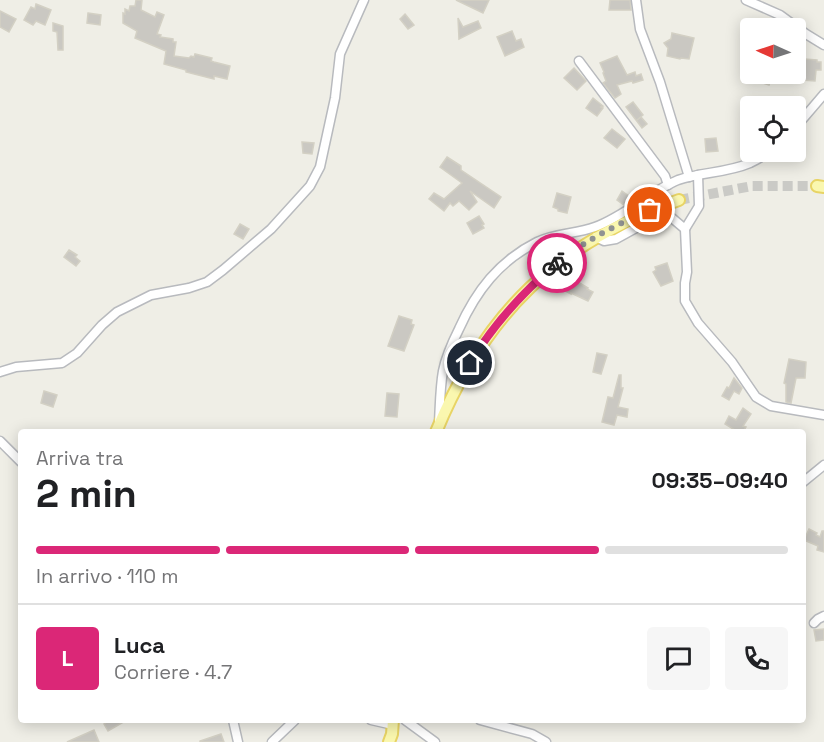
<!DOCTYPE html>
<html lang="it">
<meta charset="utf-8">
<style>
body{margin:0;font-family:"Space Grotesk",sans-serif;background:#f6f6f6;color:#202124;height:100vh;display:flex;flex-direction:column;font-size:22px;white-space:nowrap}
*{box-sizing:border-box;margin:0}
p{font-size:20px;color:#757577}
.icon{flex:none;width:33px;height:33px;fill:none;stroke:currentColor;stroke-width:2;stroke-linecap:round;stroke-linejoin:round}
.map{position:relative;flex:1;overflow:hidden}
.details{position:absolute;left:18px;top:429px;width:788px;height:294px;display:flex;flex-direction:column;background:#fff;border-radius:6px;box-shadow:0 3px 15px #0003}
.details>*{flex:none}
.needle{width:39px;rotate:273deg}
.fabs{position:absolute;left:740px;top:18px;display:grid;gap:12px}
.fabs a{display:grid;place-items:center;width:66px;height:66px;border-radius:6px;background:#fff;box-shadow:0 3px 15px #0003;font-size:30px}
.pin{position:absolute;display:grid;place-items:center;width:51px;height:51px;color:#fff;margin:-26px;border:3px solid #fff;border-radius:50%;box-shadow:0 2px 6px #0007}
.courier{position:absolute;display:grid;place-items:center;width:60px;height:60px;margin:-30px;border:4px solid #db2777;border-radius:50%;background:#fff;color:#222;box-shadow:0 2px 8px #0007}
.summary em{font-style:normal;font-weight:600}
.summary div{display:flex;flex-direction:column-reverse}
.summary{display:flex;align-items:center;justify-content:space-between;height:102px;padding:0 18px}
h1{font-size:39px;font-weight:600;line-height:45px}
.bar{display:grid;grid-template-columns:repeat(4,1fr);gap:9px 6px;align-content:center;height:72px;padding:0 18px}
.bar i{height:8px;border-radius:4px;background:#e0e0e0}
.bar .active{background:#db2777}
.bar p{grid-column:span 4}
.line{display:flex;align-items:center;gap:15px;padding:0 18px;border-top:2px solid #e0e0e0}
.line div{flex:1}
.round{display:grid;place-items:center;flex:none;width:63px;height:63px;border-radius:6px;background:#f6f6f6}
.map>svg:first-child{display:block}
.building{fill:#cac8c2;stroke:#d3d0c4;stroke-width:1.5}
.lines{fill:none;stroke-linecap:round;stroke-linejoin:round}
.major-tunnel{stroke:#cacac6;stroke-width:10;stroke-dasharray:10 5;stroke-linecap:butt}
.minor-casing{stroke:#b8babe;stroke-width:11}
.major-casing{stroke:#e8d465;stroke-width:14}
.minor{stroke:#fff;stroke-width:8}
.major{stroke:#faf7af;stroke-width:10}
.done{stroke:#909292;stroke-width:6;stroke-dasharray:0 10.8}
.route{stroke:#db2777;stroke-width:8}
</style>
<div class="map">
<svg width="824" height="742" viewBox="0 0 824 742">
<rect width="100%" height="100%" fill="#efeee6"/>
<!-- building -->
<g class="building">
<path d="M136,0H142L141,10L155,17L157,12L164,15L157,34L161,35L160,37L173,39V42H176L174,56L189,58L191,56L194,57L195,54L212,58L211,61L214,62L230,66L227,79L214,76V79L186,72V70L164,64L166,51L135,38L137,31L123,23V13L125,14V9L129,11L130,6H135Z"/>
<path d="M456,0H489L483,13Z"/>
<path d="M610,0H630L631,10H609Z"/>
<path d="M36,4L51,10L45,25L36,21L33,25L24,20L31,7L35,9Z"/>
<path d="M0,11L16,19L9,32L0,27Z"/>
<path d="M88,13L101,15L100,25L87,23Z"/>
<path d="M405,14L414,25L408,29L400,19Z"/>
<path d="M458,18L463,27L478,21L481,28L459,39Z"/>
<path d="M53,23L63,26V50H58L57,32L53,31Z"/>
<path d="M512,31L516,41L521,39L524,47L505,56L497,37Z"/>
<path d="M672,33L694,38L689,59L681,58L680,59L667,56L668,48L664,43L671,39Z"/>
<path d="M617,56L627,75L635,72L636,76L641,74L643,80L633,83L632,81L617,85L621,94L615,98L603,83L606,81L603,73L604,72L600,63Z"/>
<path d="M804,59L817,60V62H821V70H816L815,81L802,80Z"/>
<path d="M574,68L586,81L577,90L564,78Z"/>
<path d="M762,74L771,79L769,85L757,81Z"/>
<path d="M593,98L603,106L601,107L603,108L597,116L586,108Z"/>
<path d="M767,98L790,105L789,106H769V105L765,104Z"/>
<path d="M633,102L643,115L637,120L641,117L647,124L642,128L626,107Z"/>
<path d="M612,129L625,139L617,148L604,138Z"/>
<path d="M716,138L718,151L706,152L705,139Z"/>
<path d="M302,142L314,143L312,154L303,153Z"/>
<path d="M447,157L461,166V170L501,197L494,208L470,191L477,202L469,210L459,201L453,206L450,203L444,211L429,199L434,193L444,199L462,183L440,167Z"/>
<path d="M622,191L633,199L624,205L617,200Z"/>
<path d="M557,193L571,197L567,213L558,211V209L553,207Z"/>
<path d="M479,216L484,224L482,225L484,228L473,234L467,223Z"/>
<path d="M240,224L249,229L243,239L234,234Z"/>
<path d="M69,250L77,255L75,257L80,261L76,266L64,257Z"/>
<path d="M667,263L673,281L661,286L653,272L656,270L655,267Z"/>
<path d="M571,278L588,288L587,289L593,292L588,301L571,293V294L563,290Z"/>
<path d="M399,316L412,320L411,324L414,325L404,351L388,346Z"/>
<path d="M597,353L607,355L601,374L593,372Z"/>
<path d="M789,359L806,362L805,378H796L791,403L786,402V384L784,383Z"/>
<path d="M619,375H621V388H623L618,407L628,409L627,417L617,415L614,425L602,422L608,397L613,398Z"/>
<path d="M734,378L742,388L739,394L734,391L729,400L722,396L727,387L729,388Z"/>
<path d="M44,391L57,395L53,407L41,403Z"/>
<path d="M387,393L399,394L397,417L385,416Z"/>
<path d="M743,408L751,414L743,426L746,427L743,432H738L725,424L729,416L736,420Z"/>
<path d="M809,529L817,533L816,535L820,537L822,531H824V552L817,550L818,546L804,540Z"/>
<path d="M824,629V640L816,641L814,630Z"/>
<path d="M110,720H127L108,731L104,724Z"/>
<path d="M94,730L99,742H67Z"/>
<path d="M221,734L224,742H200V741Z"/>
</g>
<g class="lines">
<!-- major-tunnel -->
<path class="major-tunnel" d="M679,200L752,186H817"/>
<!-- minor casing -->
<g class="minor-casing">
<g id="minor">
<path d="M636,0L640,29L660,82L689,177"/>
<path d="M746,0L780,15L806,34L824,45"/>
<path d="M579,61L665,176L668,185"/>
<path d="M795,128L824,94"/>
<path d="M685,229L699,206L698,175"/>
<path d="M596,237L604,241L616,239L656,217L672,218L685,229L687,272L685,283V301L698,323L732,362L756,397L771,406L824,415"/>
<path d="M0,372L16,367L62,363L77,353L102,325L117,312L151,295L189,288L207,282L223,270L271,229L310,186L320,167L335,98L340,54L364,0"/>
<path d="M439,422C440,405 440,388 443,371C446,356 452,343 459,329C476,291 499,261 537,242C555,233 576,234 595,227C625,216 649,192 678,180C701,172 727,173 750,163C756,160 763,156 769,152"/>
<path d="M0,441L21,462"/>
<path d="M802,483L824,465"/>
<path d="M814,623L818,619L824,616"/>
<path d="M233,720L238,742"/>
<path d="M371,720L393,725"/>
<path d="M405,720L435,742"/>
<path d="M480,720L532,734L546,742"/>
<path d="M272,742L295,720"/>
</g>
</g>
<!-- major casing -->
<g class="major-casing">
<g id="major">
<path d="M817,186L824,187"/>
<path d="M436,432C485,313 557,243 679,200"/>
<path d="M389,742L392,734L393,720"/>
</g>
</g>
<!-- minor -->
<use href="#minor" class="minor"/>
<!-- major -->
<use href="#major" class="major"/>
</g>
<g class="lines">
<!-- done -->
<path class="done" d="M557,263C584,241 618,224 650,210"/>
<!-- route -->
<path class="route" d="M470,363C493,325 523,292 557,263"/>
</g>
</svg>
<div class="fabs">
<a><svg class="needle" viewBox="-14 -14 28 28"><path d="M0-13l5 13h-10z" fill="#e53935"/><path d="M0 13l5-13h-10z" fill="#757577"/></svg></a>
<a><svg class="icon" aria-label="locate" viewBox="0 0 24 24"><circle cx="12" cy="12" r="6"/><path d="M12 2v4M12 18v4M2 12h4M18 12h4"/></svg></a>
</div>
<div class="pin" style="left:650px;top:210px;background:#ea580c"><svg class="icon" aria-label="bag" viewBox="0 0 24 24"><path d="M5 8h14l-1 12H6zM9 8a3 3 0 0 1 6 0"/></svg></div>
<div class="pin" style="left:470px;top:363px;background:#1f2937"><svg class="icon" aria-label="home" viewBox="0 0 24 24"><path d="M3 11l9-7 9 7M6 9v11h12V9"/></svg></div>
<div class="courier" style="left:557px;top:263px"><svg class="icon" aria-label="bike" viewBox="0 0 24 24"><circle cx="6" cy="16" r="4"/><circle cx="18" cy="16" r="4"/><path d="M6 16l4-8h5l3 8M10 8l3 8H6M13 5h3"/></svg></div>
<section class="details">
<div class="summary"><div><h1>2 min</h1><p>Arriva tra</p></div><em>09:35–09:40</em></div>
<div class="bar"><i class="active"></i><i class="active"></i><i class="active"></i><i></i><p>In arrivo · 110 m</p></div>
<div class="line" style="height:108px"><b class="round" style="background:#db2777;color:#fff">L</b><div><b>Luca</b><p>Corriere · 4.7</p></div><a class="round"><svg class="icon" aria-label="chat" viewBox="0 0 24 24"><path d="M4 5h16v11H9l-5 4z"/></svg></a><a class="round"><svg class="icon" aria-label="phone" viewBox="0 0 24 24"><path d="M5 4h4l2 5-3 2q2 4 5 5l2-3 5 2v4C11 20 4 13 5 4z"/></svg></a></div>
</section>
</div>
